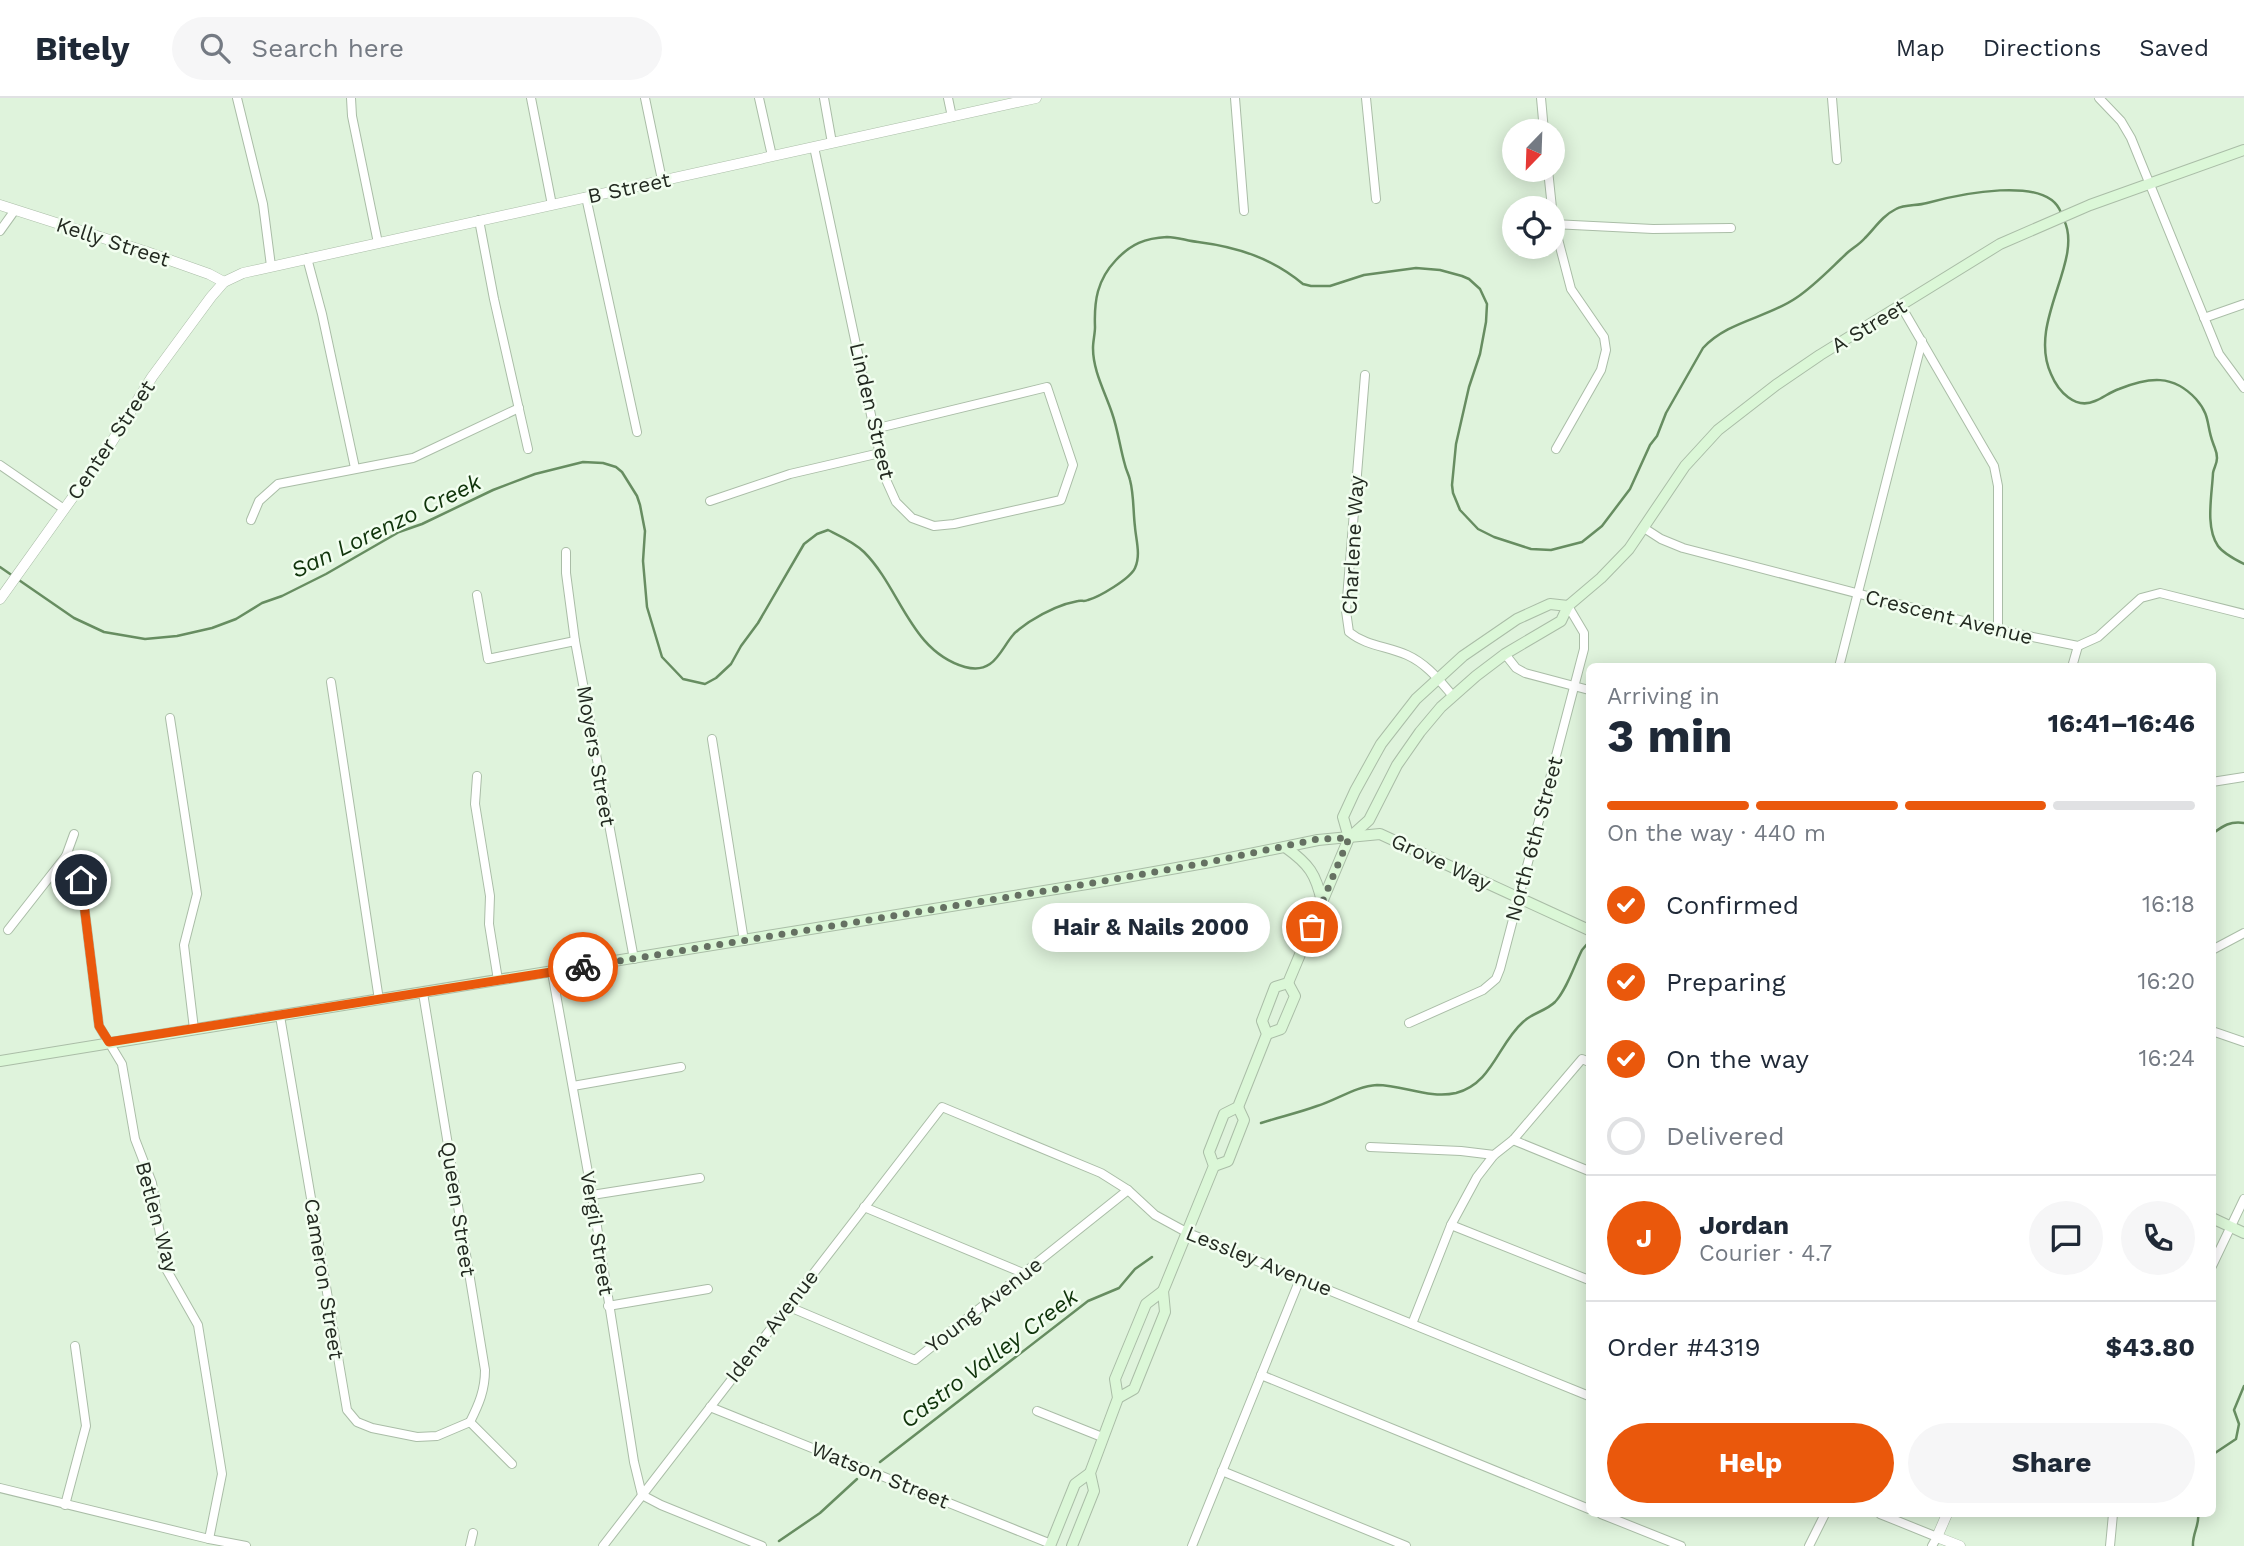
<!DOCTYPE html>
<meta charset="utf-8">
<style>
body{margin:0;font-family:"Work Sans",sans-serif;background:#f6f6f7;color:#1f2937;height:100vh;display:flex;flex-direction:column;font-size:26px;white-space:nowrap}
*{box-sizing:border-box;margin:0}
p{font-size:23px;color:#747a83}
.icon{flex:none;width:38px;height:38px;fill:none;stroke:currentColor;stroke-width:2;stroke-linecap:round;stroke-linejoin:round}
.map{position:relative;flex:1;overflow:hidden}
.sheet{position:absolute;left:1586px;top:565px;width:630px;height:854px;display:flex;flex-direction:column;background:#fff;border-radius:10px;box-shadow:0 4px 18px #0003}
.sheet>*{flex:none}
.needle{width:46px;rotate:203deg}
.fabs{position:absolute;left:1502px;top:21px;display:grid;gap:14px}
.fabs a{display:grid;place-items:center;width:63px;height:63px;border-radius:50%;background:#fff;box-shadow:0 4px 18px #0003;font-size:35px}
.pin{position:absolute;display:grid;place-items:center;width:60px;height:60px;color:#fff;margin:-30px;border:4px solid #fff;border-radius:50%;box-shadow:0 2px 7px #0007}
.courier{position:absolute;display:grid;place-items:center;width:70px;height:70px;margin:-35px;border:5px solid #ea580c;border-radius:50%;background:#fff;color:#222;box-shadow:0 2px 9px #0007}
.bubble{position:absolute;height:49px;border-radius:24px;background:#fff;box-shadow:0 4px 18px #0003;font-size:23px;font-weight:700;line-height:49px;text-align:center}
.headline em{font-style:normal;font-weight:700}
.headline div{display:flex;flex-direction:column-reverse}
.headline{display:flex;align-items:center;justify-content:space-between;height:119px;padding:0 21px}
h1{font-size:46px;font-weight:700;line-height:52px}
.bar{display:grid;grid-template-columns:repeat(4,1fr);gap:10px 7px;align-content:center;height:84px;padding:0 21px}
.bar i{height:9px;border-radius:5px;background:#e0e1e3}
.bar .current{background:#ea580c}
.bar p{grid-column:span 4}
.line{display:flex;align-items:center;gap:18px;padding:0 21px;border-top:2px solid #e0e1e3}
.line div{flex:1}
.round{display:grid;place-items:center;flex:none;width:74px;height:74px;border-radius:37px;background:#f6f6f7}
ol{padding:0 21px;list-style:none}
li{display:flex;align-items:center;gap:21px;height:77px}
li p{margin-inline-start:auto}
li .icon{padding:7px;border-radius:50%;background:#ea580c;color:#fff;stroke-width:4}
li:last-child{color:#747a83}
li i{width:38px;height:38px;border:4px solid #e0e1e3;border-radius:50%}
.button{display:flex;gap:14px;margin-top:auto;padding:14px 21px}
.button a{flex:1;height:80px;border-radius:42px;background:#ea580c;color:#fff;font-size:28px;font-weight:700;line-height:80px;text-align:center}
.button a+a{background:#f6f6f7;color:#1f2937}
header{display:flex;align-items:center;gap:42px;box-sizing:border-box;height:98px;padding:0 35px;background:#fff;border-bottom:2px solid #e0e1e3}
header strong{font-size:33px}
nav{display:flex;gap:38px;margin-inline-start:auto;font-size:24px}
.search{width:490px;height:63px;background:#f6f6f7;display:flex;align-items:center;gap:18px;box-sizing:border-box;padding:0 24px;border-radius:38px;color:#747a83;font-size:26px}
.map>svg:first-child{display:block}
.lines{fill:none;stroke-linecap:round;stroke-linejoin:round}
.stream{stroke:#678d61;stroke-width:2.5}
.minor-casing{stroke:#aabda7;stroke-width:10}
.tertiary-casing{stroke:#aabda7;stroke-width:11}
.secondary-casing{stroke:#aabda7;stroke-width:12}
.minor{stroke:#fff;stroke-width:8}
.tertiary{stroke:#fff;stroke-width:10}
.secondary{stroke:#dbf7d7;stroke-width:10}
.done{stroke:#657062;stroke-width:7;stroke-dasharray:0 12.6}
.route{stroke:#ea580c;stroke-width:9}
.labels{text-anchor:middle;stroke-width:5;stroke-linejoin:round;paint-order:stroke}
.street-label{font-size:21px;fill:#232a21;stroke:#f2fef0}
.water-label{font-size:23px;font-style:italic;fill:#0f330a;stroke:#f2fef0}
</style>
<header>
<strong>Bitely</strong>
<div class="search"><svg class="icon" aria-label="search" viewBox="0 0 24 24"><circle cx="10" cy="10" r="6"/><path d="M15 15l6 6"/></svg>Search here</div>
<nav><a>Map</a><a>Directions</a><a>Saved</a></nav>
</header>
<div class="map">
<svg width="2244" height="1448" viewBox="0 0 2244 1448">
<rect width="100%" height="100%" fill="#dff3dc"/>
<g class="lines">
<!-- stream -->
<g class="stream">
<path d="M2064,122C2084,163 2027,224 2051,276C2058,293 2075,312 2095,303C2103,300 2110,294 2119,291C2149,279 2173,276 2196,301C2211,318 2206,327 2213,345C2215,351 2217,353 2217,360C2217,366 2214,369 2213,375C2212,397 2205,429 2218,448C2223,455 2236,462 2244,466"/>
<path d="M0,469L74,520L104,534L145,541L177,538L212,530L236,521L262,505L282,498L326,476L399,434L422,426L493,392L535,376L583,364L603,365L616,369L622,374L637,398L640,407L645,433L643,463L647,509L662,559L683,581L705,586L716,580L731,566L741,548L758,525L804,446L817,436L828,432C840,438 854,444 864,454C901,491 910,553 965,569C994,577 1000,552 1013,537C1017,532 1024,528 1029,524C1043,515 1061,506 1078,503C1082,502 1084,504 1088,502C1099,499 1130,481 1135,470C1141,457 1136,442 1135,429C1133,413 1134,397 1130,382C1129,377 1126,372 1125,367C1120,350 1118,332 1112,315C1105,294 1093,273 1093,250C1093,243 1095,236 1095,229C1094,203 1097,182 1116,162C1131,146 1145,140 1167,139C1178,139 1187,143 1198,144C1237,149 1272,160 1303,186L1311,188H1330L1364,177L1416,170L1440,172L1462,178L1469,181L1480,191L1487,206L1486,224L1480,256L1469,289L1456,346L1452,387L1453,395L1460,412L1478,431L1494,439L1531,451L1551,452L1582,444L1602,428L1630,391L1650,347L1657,338L1666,315L1703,250C1728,223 1767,220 1796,200C1814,188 1829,172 1845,157C1851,151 1859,147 1865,140C1875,130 1882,118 1896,111C1905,106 1917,108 1927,105C1956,97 2048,76 2061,115"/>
<path d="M2212,736C2223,728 2229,723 2244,725"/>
<path d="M1261,1025C1279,1019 1298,1015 1317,1008C1337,1002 1356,988 1377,987C1403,987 1429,1001 1456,995C1492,986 1498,946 1523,924C1532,915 1546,913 1555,904C1567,891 1574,868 1582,852L1588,845"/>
<path d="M2212,1357L2236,1341L2239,1326L2234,1312L2244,1288"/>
<path d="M880,1364L1088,1203L1119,1190L1135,1171L1152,1159"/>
<path d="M779,1443L820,1415L857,1381"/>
<path d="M2193,1448C2192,1436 2200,1426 2198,1416"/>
</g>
<!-- minor casing -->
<g class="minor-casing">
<g id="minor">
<path d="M237,0L263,106L271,168"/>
<path d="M351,0L352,18L378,145"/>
<path d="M531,0L552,107"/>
<path d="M645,0L662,82"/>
<path d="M759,0L772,58"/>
<path d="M824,0L832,45"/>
<path d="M948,0L952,19"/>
<path d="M1235,0L1244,113"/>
<path d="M1366,0L1376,101"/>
<path d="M1541,0L1544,33"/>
<path d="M1832,0L1837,62"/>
<path d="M2099,0L2121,23L2131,40L2219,256L2244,290"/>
<path d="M814,49L874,331L887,384L896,404L912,420L934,428L954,426L1061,402L1073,367L1047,289L874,331"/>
<path d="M1548,72L1552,110"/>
<path d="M586,99L637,334"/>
<path d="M1552,118L1571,191L1604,239L1606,252L1601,272L1556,351"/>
<path d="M479,122L494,201L528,351"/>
<path d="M1553,126L1653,131L1731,130"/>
<path d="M0,133L15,112"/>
<path d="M307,160L322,216L355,370"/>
<path d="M1901,208L1994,368L1998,388V532"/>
<path d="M2204,220L2244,206"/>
<path d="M1365,277L1346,513L1349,534C1366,548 1387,548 1407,557C1427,566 1439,582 1453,598"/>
<path d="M0,367L64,411"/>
<path d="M710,403L790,376L880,355"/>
<path d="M251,422L259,403L278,386L413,360L519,310"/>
<path d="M1644,430L1661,441L1683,450L1998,532L2078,548L2098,539L2141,500L2160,495L2244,516"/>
<path d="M566,454V475L575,543L634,861"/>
<path d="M477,497L488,561L575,543"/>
<path d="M1505,556L1516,570L1525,575L1589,592"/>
<path d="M1839,569L1922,243"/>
<path d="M2072,569L2078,548"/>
<path d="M331,584L379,902"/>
<path d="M170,620L197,796L184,847L194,931"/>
<path d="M712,641L744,843"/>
<path d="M477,678L475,706L490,798L489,826L498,882"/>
<path d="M2212,684L2244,679"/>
<path d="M66,758L81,782L99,928L122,966L135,1041L152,1085L165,1169L198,1227L222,1376L209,1441"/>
<path d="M8,832L66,758L74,736"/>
<path d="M2212,852L2244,835"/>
<path d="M552,874L592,1097L634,1364L642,1397L661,1407L762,1448"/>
<path d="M423,895L485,1272C485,1292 479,1306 470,1324"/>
<path d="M280,918L347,1312L357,1324L372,1330L417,1339L437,1338L470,1324"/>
<path d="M1409,925L1483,892L1496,881L1500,871L1584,551V535L1568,508"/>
<path d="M2212,933L2244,944"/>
<path d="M573,988L681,969"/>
<path d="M1513,1042L1589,1073"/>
<path d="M1370,1049L1461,1053L1494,1057"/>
<path d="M592,1097L700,1080"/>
<path d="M864,1109L1023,1175"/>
<path d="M1451,1127L1589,1182"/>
<path d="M2212,1168L2244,1101"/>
<path d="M608,1208L708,1191"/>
<path d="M787,1208L915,1262L1128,1092"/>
<path d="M1412,1226L1451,1127L1477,1079L1494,1057L1513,1042L1582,961L1589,964"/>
<path d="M1261,1277L1589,1411"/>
<path d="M710,1309L1051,1446"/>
<path d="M1037,1313L1102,1339"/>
<path d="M470,1324L512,1366"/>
<path d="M1222,1373L1406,1448"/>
<path d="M0,1390L209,1441L246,1448"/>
<path d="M65,1407L86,1328L75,1248"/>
<path d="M1601,1416L1681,1448"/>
<path d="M1880,1416L1937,1439L1932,1448"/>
<path d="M470,1448L473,1435"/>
<path d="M603,1448L942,1009L1101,1075L1128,1092L1155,1117L1188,1135L1589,1298"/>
<path d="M1192,1448L1300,1181"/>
<path d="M1809,1448L1825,1416"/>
<path d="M2110,1448L2113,1416"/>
</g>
</g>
<!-- tertiary casing -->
<g class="tertiary-casing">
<g id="tertiary">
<path d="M0,107L147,154L209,176L224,184"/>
<path d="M0,501L108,350L152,279L211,199L224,184L243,175L1036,0"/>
<path d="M1947,1416L1937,1439L1960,1448"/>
</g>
</g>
<!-- secondary casing -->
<g class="secondary-casing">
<g id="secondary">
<path d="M1349,740L1343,719L1355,693L1381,646L1416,601L1463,558L1517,521L1550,506L1568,508"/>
<path d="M1285,749C1309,766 1316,776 1322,804"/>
<path d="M1267,936L1281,931L1295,898L1288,885"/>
<path d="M0,963L1093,785L1210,764L1318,742L1380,736L1589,832"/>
<path d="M1214,1068L1228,1063L1244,1022L1238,1009"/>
<path d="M2212,1120L2244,1135"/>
<path d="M1118,1300L1134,1291L1165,1214L1163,1193L1214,1068L1209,1054L1224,1016L1238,1009L1267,936L1262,923L1275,889L1288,885L1349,740L1369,722L1397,667L1420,634L1441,609L1476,578L1505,556L1561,523L1568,508L1601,480L1629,451L1685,368L1718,332L1776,287L1820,257L2000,146L2090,107L2244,52"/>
<path d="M1050,1448L1075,1386L1090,1375"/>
<path d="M1072,1448L1094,1393L1090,1375L1118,1300L1115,1281L1146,1206L1163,1193"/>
</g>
</g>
<!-- minor -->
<use href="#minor" class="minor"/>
<!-- tertiary -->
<use href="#tertiary" class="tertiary"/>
<!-- secondary -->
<use href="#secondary" class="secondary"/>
</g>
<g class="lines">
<!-- done -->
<path class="done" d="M583,869L1093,785L1210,764L1318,741L1349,740L1312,829"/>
<!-- route -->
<path class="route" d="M81,782L99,928L109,944L583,869"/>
</g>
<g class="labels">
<!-- street labels -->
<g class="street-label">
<text transform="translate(629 90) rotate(-12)" y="7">B Street</text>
<text transform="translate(113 144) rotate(18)" y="7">Kelly Street</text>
<text transform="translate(1869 228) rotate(-31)" y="7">A Street</text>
<text transform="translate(872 313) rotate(77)" y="7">Linden Street</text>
<text transform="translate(111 342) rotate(-56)" y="7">Center Street</text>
<text transform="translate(1353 447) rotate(-87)" y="7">Charlene Way</text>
<text transform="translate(1949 519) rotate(14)" y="7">Crescent Avenue</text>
<text transform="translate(596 658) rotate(80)" y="7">Moyers Street</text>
<text transform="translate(1534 741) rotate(-75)" y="7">North 6th Street</text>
<text transform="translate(1441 764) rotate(25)" y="7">Grove Way</text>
<text transform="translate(458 1111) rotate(81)" y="7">Queen Street</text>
<text transform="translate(157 1119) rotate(75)" y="7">Betlen Way</text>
<text transform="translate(597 1135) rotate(81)" y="7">Vergil Street</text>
<text transform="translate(1259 1163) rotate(22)" y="7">Lessley Avenue</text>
<text transform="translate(324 1181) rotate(81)" y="7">Cameron Street</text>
<text transform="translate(984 1207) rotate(-38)" y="7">Young Avenue</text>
<text transform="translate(772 1228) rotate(-52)" y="7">Idena Avenue</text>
<text transform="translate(880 1377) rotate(22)" y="7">Watson Street</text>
</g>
<!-- water labels -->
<g class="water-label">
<text transform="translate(386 428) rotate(-26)" y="8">San Lorenzo Creek</text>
<text transform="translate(989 1260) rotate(-37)" y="8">Castro Valley Creek</text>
</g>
</g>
</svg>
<div class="fabs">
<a><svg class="needle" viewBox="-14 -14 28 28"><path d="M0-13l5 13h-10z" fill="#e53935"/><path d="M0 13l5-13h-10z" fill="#747a83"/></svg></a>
<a><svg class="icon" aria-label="locate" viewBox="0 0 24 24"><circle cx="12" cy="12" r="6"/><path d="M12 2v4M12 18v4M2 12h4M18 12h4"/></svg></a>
</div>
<div class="pin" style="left:1312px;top:829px;background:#ea580c"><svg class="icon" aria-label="bag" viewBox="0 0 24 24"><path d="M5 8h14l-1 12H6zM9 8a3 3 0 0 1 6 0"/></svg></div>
<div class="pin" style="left:81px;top:782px;background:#1f2937"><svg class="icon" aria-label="home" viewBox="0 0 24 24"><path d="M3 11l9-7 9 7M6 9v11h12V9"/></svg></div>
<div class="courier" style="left:583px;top:869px"><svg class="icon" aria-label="bike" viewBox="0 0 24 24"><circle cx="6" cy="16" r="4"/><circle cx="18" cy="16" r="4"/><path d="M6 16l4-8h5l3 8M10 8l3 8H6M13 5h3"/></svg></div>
<div class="bubble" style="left:1032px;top:805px;width:238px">Hair &amp; Nails 2000</div>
<section class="sheet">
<div class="headline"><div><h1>3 min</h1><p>Arriving in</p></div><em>16:41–16:46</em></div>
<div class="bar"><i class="current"></i><i class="current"></i><i class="current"></i><i></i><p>On the way · 440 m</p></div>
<ol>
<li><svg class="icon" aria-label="check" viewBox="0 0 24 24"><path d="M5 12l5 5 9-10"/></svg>Confirmed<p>16:18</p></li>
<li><svg class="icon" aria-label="check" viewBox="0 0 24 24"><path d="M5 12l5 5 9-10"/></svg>Preparing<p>16:20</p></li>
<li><svg class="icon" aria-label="check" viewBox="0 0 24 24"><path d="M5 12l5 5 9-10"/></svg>On the way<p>16:24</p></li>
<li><i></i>Delivered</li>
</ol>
<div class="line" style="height:126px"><b class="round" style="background:#ea580c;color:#fff">J</b><div><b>Jordan</b><p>Courier · 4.7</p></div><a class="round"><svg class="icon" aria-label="chat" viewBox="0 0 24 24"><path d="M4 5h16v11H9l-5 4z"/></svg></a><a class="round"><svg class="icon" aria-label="phone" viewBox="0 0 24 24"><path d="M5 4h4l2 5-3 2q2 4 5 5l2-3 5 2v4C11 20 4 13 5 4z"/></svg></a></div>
<div class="line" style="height:91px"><div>Order #4319</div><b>$43.80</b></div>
<div class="button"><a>Help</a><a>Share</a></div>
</section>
</div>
